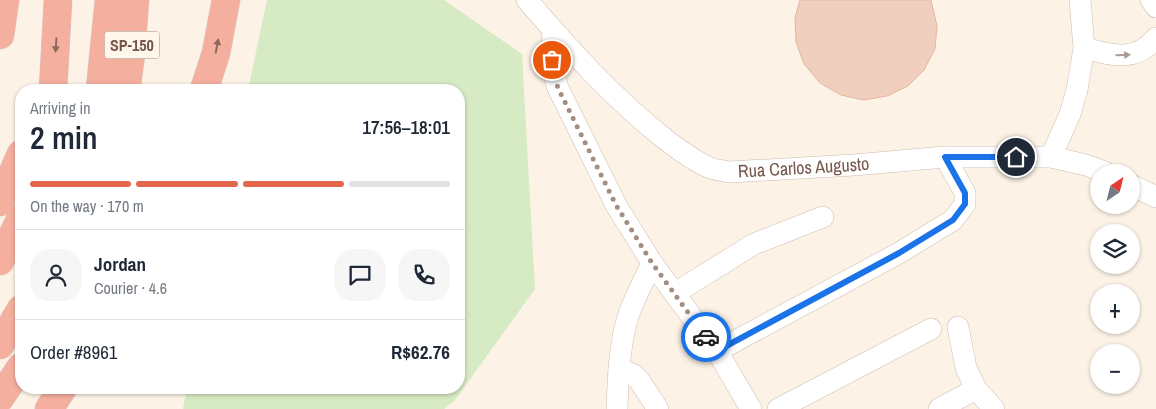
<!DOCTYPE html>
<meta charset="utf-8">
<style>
body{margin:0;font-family:"Archivo Narrow",sans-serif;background:#f6f6f7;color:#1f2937;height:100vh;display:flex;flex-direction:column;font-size:19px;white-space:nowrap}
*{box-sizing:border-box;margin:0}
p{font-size:16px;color:#747a83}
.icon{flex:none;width:28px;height:28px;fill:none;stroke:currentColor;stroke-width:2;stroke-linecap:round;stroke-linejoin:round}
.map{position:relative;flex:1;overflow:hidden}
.sheet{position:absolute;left:15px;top:84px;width:450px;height:310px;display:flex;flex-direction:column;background:#fff;border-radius:20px;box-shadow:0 1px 4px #0004}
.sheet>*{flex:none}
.needle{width:32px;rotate:35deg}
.fabs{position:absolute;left:1090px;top:164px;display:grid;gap:10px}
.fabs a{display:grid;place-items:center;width:50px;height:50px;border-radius:50%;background:#fff;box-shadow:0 1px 4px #0004;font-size:25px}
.pin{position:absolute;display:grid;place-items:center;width:42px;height:42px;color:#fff;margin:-21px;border:2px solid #fff;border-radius:50%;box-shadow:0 1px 5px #0007}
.courier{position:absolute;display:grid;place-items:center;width:50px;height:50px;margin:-25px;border:4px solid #1a73e8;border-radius:50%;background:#fff;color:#222;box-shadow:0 1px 6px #0007}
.headline em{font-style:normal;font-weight:600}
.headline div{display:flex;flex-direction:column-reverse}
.headline{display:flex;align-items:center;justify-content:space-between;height:85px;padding:0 15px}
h1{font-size:32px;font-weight:600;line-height:38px}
.bar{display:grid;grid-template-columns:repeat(4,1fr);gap:8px 5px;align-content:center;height:60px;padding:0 15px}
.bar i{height:6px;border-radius:4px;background:#e0e1e3}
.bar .selected{background:#e4664d}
.bar p{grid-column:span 4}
.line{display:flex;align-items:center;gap:12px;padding:0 15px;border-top:1px solid #e0e1e3}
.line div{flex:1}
.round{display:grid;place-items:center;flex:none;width:52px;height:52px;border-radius:20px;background:#f6f6f7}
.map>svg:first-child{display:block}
.green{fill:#d6eac4}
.building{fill:#f1cfbe;stroke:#e4b59e}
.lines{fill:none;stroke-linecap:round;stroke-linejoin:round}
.minor-casing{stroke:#d0bbaf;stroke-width:22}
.highway-casing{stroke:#d8d0cd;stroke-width:29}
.minor{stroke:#fff;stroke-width:21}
.highway{stroke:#f5af9e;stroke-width:28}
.oneway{fill:#8f695c}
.oneway2{fill:#ac9a93}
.done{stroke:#a48d81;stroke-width:5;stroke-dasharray:0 9}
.route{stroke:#1a73e8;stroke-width:6}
.labels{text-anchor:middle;stroke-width:4.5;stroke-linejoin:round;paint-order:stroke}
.shield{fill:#fff6ec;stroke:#9e877b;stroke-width:1}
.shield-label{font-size:16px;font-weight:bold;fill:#75574b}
.street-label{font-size:18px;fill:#75574b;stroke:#fff6ec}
</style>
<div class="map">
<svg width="1156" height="409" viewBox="0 0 1156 409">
<rect width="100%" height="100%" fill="#fcf2e6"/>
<!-- green -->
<path class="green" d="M267,0H444L522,54L535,289L455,400L444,409H183L187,388H459V90H248Z"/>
<!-- building -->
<path class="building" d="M800,0H931L937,26L935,49L924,70L908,86L887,96L864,100L841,95L820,83L804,64L796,42L795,18Z"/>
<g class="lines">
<!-- minor casing -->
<g class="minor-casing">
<g id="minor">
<path id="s1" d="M527,0C569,49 614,99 665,139C678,149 691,159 706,166C713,170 721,170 729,172L854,165L945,157H1051L1086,165L1105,172"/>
<path d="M1151,0L1156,7"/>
<path d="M553,30C552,50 551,68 558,88L616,205L652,263L717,351L751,409"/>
<path d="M1084,48C1112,55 1135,63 1156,38"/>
<path d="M1051,157L1070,114L1077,90L1084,48L1080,0"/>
<path d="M1131,185L1156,197"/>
<path d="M675,293L754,244L823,217"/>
<path d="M958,327L966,368L976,389L994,409"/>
<path d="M717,351L899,253L953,220L965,204V193L945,157"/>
<path d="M619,369L634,375L639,380L658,409"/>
<path d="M617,409C618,381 619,351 626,324C631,303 643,283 652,263"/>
<path d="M778,409L931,329"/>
<path d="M939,409L976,389"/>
</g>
</g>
<!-- highway casing -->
<g class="highway-casing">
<g id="highway">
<path d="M0,35L5,0"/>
<path d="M53,90L58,0"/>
<path d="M100,90L109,0"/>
<path d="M126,90L131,54L135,0"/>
<path d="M204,90L216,53L226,0"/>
<path d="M0,202L21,154"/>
<path d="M0,261L21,218"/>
<path d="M0,345L21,309"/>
<path d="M0,398L21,367"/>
<path d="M49,409L63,388"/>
</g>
</g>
<!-- minor -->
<use href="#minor" class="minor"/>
<!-- highway -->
<use href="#highway" class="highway"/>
</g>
<!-- one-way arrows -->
<defs><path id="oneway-solid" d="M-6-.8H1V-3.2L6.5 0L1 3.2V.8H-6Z" transform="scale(1.25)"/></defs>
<g class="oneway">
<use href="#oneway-solid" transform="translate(56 45) rotate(94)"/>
<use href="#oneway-solid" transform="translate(217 46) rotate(-79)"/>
</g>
<use class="oneway2" href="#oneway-solid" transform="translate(1123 55) rotate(-2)"/>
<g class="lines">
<!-- done -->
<path class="done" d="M552,60L553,73L558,88L616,205L652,263L706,337"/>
<!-- route -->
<path class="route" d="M706,337L717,351L899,253L953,220L965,204V193L945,157H1016"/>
</g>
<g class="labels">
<!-- shield labels -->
<rect class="shield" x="104.5" y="31.5" width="55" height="27" rx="4"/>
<g class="shield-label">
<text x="132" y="51">SP-150</text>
</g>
<!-- street labels -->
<g class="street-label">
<text dy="6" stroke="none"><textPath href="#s1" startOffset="344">Rua Carlos Augusto</textPath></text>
</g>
</g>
</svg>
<div class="fabs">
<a><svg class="needle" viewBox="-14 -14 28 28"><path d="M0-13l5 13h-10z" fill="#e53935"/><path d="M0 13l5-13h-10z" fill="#747a83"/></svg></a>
<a><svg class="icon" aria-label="layers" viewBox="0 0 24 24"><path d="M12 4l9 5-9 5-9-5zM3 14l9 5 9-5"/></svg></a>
<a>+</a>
<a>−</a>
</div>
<div class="pin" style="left:552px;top:60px;background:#ea580c"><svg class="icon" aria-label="bag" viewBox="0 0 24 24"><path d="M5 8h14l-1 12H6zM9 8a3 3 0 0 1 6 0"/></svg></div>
<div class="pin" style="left:1016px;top:157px;background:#1f2937"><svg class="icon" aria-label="home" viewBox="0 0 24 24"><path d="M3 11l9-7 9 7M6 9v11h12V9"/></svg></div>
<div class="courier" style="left:706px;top:337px"><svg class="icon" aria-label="car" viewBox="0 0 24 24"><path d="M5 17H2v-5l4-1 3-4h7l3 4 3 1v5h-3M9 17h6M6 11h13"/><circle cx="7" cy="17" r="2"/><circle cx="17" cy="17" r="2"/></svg></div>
<section class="sheet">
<div class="headline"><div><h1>2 min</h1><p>Arriving in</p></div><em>17:56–18:01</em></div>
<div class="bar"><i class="selected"></i><i class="selected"></i><i class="selected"></i><i></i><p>On the way · 170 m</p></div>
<div class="line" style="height:90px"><a class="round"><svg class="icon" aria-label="person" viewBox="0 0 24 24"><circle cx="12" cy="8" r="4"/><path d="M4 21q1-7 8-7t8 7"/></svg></a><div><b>Jordan</b><p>Courier · 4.6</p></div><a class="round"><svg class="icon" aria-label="chat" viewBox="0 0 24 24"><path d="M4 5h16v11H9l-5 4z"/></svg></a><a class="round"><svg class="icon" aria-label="phone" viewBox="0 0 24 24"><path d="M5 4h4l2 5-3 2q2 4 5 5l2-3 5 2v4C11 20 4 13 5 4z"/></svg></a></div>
<div class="line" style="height:65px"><div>Order #8961</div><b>R$62.76</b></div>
</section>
</div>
